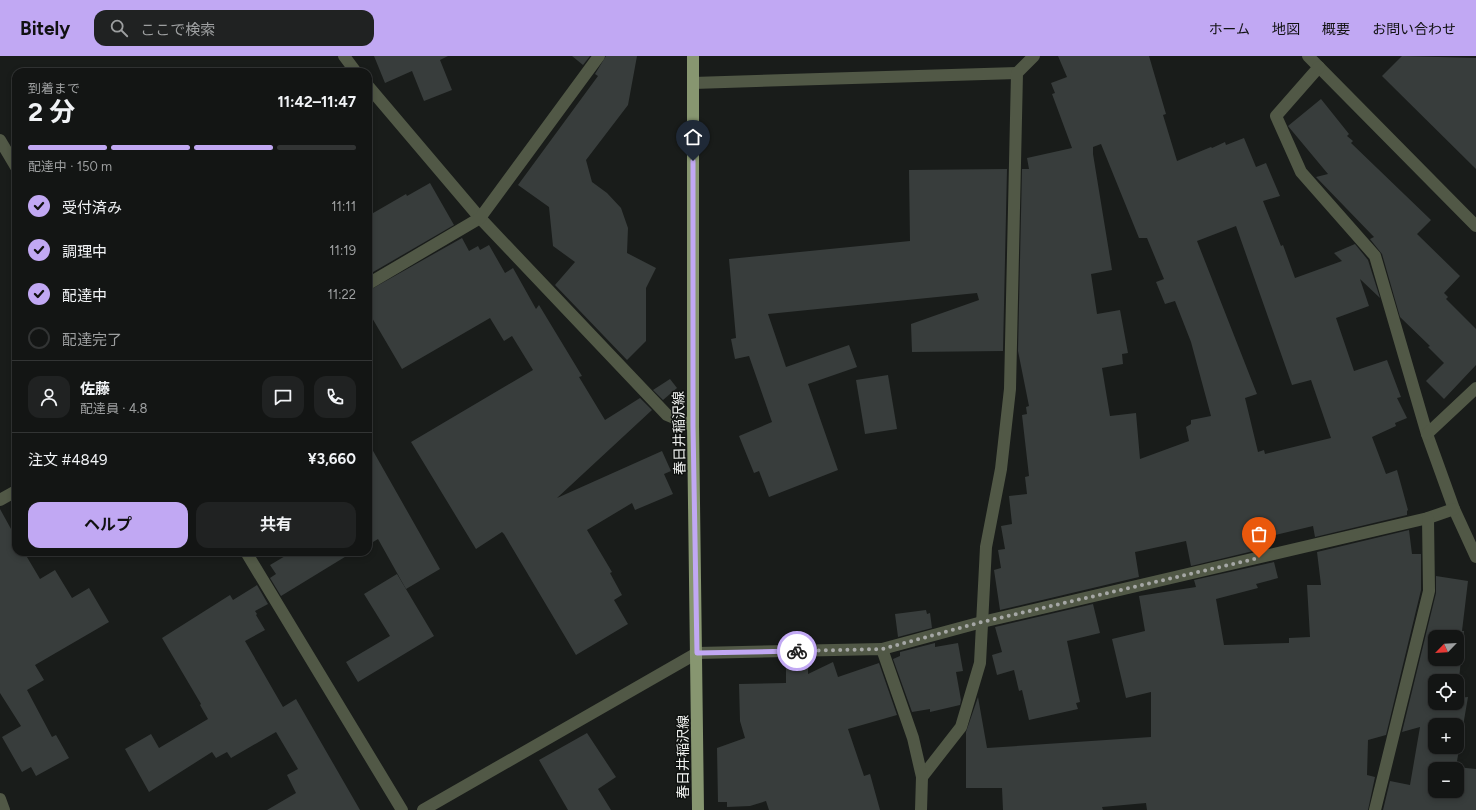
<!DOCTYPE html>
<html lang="ja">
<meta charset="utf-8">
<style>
body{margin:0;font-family:Figtree,"Noto Sans JP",sans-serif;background:#202222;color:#f1f3f6;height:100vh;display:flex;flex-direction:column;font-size:15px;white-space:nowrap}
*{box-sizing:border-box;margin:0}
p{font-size:13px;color:#9d9fa0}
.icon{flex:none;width:22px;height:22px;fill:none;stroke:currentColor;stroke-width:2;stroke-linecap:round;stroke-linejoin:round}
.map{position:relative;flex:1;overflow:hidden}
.sheet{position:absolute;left:12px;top:12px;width:360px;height:488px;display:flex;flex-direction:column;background:#131514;border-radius:12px;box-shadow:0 2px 6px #0003,0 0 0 1px #323434}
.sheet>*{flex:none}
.needle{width:26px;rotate:245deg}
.controls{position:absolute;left:1428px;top:574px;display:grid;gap:8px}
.controls a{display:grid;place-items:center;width:36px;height:36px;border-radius:8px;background:#131514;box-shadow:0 2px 6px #0003,0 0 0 1px #323434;font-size:20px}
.pin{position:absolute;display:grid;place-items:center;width:34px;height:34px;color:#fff;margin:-41px -17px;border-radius:50% 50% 50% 0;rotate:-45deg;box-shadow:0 0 4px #0007}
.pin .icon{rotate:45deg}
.courier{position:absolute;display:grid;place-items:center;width:40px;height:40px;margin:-20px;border:3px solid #c1a8f3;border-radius:50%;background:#fff;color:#222;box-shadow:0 1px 5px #0007}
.overview em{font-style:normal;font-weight:700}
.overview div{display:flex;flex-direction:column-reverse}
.overview{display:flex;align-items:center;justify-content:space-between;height:68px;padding:0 16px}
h1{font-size:26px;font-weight:700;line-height:30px}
.bar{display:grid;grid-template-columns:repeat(4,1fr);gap:6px 4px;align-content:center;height:48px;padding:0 16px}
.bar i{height:5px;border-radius:3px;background:#323434}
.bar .active{background:#c1a8f3}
.bar p{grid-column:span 4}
.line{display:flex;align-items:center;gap:10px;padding:0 16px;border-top:1px solid #323434}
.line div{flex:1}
.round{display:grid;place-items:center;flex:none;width:42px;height:42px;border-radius:12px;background:#202222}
ol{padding:0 16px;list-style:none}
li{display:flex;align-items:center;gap:12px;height:44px}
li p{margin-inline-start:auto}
li .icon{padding:4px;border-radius:50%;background:#c1a8f3;color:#111;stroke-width:4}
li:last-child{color:#9d9fa0}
li i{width:22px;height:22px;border:2px solid #323434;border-radius:50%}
.cta{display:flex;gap:8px;margin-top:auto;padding:8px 16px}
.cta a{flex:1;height:46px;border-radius:12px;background:#c1a8f3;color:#111;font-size:16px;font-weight:700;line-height:46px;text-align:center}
.cta a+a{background:#202222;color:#f1f3f6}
header{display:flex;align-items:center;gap:24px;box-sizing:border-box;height:56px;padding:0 20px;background:#c1a8f3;color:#111}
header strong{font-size:19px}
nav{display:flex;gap:22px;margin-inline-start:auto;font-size:14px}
.search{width:280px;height:36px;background:#202222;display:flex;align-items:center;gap:10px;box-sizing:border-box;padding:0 14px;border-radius:12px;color:#9d9fa0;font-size:15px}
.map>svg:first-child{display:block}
.building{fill:#383d3c;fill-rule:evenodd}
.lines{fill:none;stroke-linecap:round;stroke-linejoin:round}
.minor{stroke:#515846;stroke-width:12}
.major{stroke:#879670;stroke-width:12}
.done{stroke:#a5a7a5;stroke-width:4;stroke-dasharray:0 7.2}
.route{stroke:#c1a8f3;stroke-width:5}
.labels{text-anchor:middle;stroke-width:3;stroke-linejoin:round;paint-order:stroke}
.street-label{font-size:14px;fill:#f0f2f0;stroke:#101311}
</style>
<header>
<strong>Bitely</strong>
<div class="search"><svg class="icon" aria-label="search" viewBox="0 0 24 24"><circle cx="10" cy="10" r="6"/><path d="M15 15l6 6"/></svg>ここで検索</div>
<nav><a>ホーム</a><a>地図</a><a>概要</a><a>お問い合わせ</a></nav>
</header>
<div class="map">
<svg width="1476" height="754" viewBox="0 0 1476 754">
<rect width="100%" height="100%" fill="#191c1a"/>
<!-- building -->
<g class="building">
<path d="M374,0H448L440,4L452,34L424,45L412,15L385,27Z"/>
<path d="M572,0H590L583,9Z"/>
<path d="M606,0H637L628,49L586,104L592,126L607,137L621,152L628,172L627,197L656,212L646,232V285L627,304L555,229L575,206L553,190L549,151L518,129L598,20L595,18Z"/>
<path d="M1058,0H1149L1166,58L1163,59L1177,105L1211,91L1212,92L1225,86L1226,89L1244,82L1256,111L1266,107L1280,140L1263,145L1281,190L1283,189L1295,222L1342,205L1334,197L1355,188L1368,204L1380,242L1360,223L1369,250L1336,262L1354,315L1387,304L1401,341L1397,342L1407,362L1395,367L1396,370L1372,381L1386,418L1397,414L1408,454L1407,455V459L1315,481L1313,470L1267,481L1270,491L1191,510L1186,485L1135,496L1139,521L1000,554L994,514L1001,512L998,494L1005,493L1001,470L1012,468L1009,440L1027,438L1025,421L1029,420L1022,359L1027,358L1026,351L1029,350L1018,295L1022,113H1029L1027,102L1072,92L1052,38L1055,37L1051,27L1067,21ZM1101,88L1139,182H1147L1164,223L1156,226L1165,248L1175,245L1191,286L1211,360L1191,364V368L1186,371L1189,385L1140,403L1136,357L1110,360L1102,312L1123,308L1122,298L1128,297L1120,254L1097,258L1091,218L1112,214L1093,98V91ZM1236,170L1292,329L1311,324L1331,382L1265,398L1264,394L1258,396L1245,342L1257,338L1197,185Z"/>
<path d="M1402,0L1476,2V113L1382,20Z"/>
<path d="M1321,43L1349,78L1347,80L1353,85L1351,87L1431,164L1417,178L1460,220L1444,237L1448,241L1446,243L1476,273V309L1444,343L1426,325L1444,307L1428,291L1430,290L1400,261L1382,198L1370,183L1374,181L1316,121L1328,118L1288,70Z"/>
<path d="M1007,113L1003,295L912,296L911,268L979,244L977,237L768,258L786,311L849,289L857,311L808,328L838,414L769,441L759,415L754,417L739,380L772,366L749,300L735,303L731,283L736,282L729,203L910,185L909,114Z"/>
<path d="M430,127L454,169L368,219V160L406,138L407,140Z"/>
<path d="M462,182L469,195L478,190L480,194L489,189L505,217L513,212L536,253L539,249L582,320L579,321L605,364L640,342L652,354L557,442L662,395L671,415L664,418L673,438L635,454L632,447L587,474L612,516L610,517L622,539L614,544L628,568L576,599L504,478L502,476L476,493L411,386L533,314L512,280L504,285L490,262L402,313L368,255V235Z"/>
<path d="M888,319L897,373L865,378L856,324Z"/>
<path d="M670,323L677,332L663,344L653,334Z"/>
<path d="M368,386L440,513L406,533L378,483L368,489Z"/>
<path d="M0,453L16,482V496H24L40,523L55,514L72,542L89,532L109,566L35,609L44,624L27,634L52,681L56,679L69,702L36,720L31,711L22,716L2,681L21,670L0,637Z"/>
<path d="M1409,474L1412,498H1421V534L1386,679L1368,684L1367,719L1375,721L1368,754H1147L1146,747L1102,751L1103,754H1003L1002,732H966V676L978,641L987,692L1151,681V636L1126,642L1112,583L1145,575L1139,540L1196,531L1194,524L1274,506L1278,522L1256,528L1258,532L1216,543L1224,589L1289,587V582L1310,581L1307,529H1321L1317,496Z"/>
<path d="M292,496H353L281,540L270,522L276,518L270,509Z"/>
<path d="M397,518L434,580L358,626L346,606L390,580L364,538Z"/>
<path d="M1436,520L1468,525L1462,575H1464L1457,642L1468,641L1456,711L1476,713V754H1383L1390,725L1410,729L1420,671L1402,676L1436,537ZM1435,581H1457V603H1435ZM1435,625H1457V647H1435ZM1435,669H1457V691H1435ZM1435,713H1457V735H1435Z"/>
<path d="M257,529L268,548L255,555L257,558L256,559L265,574L245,585L283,651L296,643L360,754H267L296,737L287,719L298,713L276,676L231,702L227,696L216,702L212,696L149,736L125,693L151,678L159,692L208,663L200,649L201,648L162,582L230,539L233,544Z"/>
<path d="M1093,548L1100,577L1067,585L1080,646L1076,647L1078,653L1029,664L1022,634L1019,635L1014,614L997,619L992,599L1002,596L995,571Z"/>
<path d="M926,554L927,558L930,557L932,572L898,581L895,558Z"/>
<path d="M935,587V591L958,587L963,615L956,616L961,644L960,649L930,656V653L912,656L893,603L900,600V596Z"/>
<path d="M833,606L838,621L879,607L897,659L848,673L864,720L870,718L880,754H769L766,745L750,750L727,751V746H718L717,692L745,682L740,665L739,628L786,627V607H808V618Z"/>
<path d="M587,677L616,721L598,733L611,754H568L539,704Z"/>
</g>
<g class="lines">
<!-- minor -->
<g class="minor">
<path d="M344,0L356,16"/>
<path d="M1308,0L1476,170"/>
<path d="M1319,11L1276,60L1301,116L1375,200L1427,378L1454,453L1476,501"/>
<path d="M693,27L1017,17"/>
<path d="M368,30L480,162L667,359L693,370"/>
<path d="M0,84L16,111"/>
<path d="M368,228L480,162L599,0"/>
<path d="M1427,378L1476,332"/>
<path d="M0,444L16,435"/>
<path d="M246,496L402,754"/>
<path d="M882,593L982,566L1428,462L1454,453"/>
<path d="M922,721L961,671L980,607L986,491L1001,413L1010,333L1017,17L1034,0"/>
<path d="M0,743L4,754"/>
<path d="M423,754L697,597L882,593L913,682L922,721L921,754"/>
<path d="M1375,754L1429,535L1428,462"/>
</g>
<!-- major -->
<path class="major" d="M693,0V370L698,754"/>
</g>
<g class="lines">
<!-- done -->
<path class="done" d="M797,595L882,593L982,566L1259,502"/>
<!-- route -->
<path class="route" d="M693,105V370L697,597L797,595"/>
</g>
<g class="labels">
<!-- street labels -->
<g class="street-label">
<text transform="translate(679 377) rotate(-91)" y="5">春日井稲沢線</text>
<text transform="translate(683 701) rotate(-90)" y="5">春日井稲沢線</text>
</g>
</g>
</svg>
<div class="controls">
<a><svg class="needle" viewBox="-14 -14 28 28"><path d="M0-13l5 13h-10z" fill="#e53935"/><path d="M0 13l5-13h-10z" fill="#9d9fa0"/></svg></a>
<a><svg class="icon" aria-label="locate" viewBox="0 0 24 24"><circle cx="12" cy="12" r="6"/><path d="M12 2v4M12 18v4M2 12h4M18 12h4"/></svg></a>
<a>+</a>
<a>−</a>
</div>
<div class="pin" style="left:1259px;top:502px;background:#ea580c"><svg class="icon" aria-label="bag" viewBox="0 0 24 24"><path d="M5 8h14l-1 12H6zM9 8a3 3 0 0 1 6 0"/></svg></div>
<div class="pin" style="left:693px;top:105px;background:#1f2937"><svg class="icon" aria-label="home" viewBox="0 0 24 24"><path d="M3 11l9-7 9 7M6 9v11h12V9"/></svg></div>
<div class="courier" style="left:797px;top:595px"><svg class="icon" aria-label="bike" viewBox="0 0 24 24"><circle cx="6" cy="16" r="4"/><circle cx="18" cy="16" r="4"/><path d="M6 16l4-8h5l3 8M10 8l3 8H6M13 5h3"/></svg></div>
<section class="sheet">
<div class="overview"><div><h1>2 分</h1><p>到着まで</p></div><em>11:42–11:47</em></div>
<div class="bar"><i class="active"></i><i class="active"></i><i class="active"></i><i></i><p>配達中 · 150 m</p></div>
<ol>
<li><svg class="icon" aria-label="check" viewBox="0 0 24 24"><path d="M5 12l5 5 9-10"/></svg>受付済み<p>11:11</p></li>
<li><svg class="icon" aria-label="check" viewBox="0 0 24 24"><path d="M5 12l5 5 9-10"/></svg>調理中<p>11:19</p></li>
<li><svg class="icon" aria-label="check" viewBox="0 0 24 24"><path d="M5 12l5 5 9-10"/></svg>配達中<p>11:22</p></li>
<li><i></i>配達完了</li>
</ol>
<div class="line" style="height:72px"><a class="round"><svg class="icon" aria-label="person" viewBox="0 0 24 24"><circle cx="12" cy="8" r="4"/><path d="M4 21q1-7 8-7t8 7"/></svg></a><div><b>佐藤</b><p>配達員 · 4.8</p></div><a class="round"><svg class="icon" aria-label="chat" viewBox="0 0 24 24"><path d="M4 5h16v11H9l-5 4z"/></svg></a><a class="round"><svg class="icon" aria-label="phone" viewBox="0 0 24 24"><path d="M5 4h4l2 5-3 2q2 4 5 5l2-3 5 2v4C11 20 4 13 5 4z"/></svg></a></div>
<div class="line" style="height:52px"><div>注文 #4849</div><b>¥3,660</b></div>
<div class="cta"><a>ヘルプ</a><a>共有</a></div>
</section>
</div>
